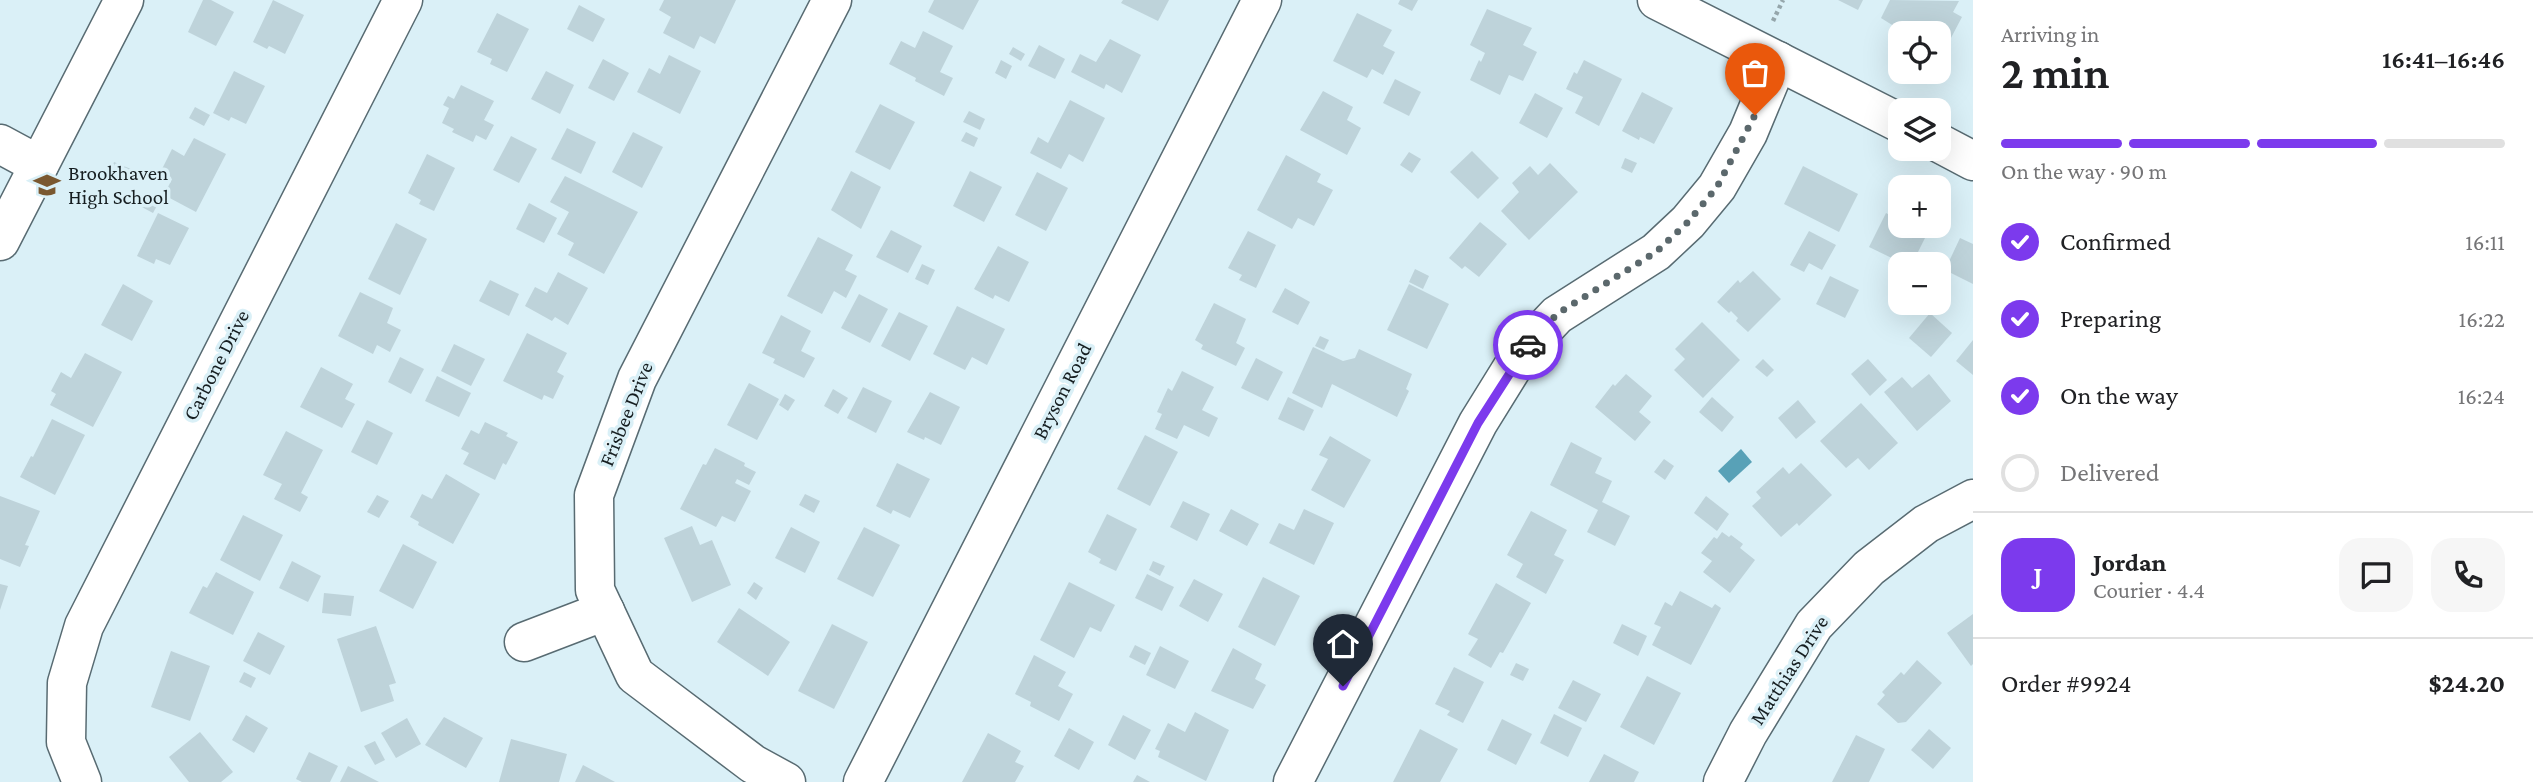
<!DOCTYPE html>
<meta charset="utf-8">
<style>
body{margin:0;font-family:"Crimson Pro",serif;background:#f6f6f6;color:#202124;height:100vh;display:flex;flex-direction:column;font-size:26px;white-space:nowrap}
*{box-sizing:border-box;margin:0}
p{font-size:23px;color:#757577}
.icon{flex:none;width:38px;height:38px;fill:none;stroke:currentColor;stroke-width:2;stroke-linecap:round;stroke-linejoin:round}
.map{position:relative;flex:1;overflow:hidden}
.side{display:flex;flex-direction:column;background:#fff;width:560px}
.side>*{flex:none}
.fabs{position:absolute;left:1888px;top:21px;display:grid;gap:14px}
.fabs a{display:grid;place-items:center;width:63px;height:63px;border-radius:14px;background:#fff;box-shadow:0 7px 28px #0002;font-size:35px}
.pin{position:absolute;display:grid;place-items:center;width:60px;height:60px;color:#fff;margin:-72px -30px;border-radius:50% 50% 50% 0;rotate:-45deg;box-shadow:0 0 7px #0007}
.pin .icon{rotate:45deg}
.courier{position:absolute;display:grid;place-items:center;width:70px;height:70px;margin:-35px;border:5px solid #7c3aed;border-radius:50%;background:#fff;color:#222;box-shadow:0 2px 9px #0007}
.overview em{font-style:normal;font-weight:600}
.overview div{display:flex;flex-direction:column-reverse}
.overview{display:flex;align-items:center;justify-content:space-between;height:119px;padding:0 28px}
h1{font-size:46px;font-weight:600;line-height:52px}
.bar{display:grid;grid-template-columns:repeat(4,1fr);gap:10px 7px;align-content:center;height:84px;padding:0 28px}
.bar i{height:9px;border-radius:5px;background:#e0e0e0}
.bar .active{background:#7c3aed}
.bar p{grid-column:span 4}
.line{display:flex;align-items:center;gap:18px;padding:0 28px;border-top:2px solid #e0e0e0}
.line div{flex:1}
.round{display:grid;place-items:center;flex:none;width:74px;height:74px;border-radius:21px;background:#f6f6f6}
ol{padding:0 28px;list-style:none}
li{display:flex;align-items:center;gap:21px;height:77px}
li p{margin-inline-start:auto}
li .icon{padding:7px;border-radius:50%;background:#7c3aed;color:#fff;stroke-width:4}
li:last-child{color:#757577}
li i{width:38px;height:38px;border:4px solid #e0e0e0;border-radius:50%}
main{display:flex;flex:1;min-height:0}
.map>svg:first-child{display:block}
.water{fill:#58a1b7}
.building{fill:#bed3da}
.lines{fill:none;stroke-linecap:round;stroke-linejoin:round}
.minor-casing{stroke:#586b72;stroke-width:41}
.path{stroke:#95a6ab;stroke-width:4.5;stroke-dasharray:3.5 3.5;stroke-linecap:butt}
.minor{stroke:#fff;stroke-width:38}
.done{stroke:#5b686c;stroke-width:7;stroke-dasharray:0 12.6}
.route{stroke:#7c3aed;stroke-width:9}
.labels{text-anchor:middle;stroke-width:7;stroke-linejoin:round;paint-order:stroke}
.poi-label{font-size:21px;fill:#161e21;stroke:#daf0f7;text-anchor:start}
.street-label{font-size:21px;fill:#161e21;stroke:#daf0f7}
</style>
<main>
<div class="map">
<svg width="1973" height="782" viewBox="0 0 1973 782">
<rect width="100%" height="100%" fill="#daf0f7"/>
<!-- water -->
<path class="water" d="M1741,449L1752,462L1729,483L1718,471Z"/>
<!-- building -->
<g class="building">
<path d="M203,0H211L234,12L216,46L188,32Z"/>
<path d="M273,0L304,15L285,54L269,46L267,49L253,42Z"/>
<path d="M664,0H736L715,44L700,36L694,49L663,33L671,17L659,10Z"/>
<path d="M934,0H979L963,30L928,12Z"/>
<path d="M1123,0H1169L1158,21L1121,3Z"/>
<path d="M1400,0H1418L1412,11L1398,4Z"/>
<path d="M1838,0H1863L1858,10Z"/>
<path d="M1890,0L1959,1L1953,12L1962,17L1943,53L1939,51V33H1905L1881,18Z"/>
<path d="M579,5L605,19L593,42L567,29Z"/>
<path d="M1487,9L1532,28L1523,45L1537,52L1523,81L1509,75L1500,95L1470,80L1479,60L1481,62L1485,53L1470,45Z"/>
<path d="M497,13L529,29L507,72L490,64L492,59L477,52Z"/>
<path d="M1357,13L1392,30L1383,46L1395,52L1383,75L1372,69L1367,78L1333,61Z"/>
<path d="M923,31L953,46L940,72L953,78L944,96L915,81L916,78L889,64L901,41L915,48Z"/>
<path d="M1110,39L1141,55L1122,93L1106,84L1104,89L1071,72L1080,54L1096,62Z"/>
<path d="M1039,45L1065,59L1055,79L1028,66Z"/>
<path d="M1013,47L1025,54L1021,61L1009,54Z"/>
<path d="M669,55L701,71L680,114L637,92L649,68L660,74Z"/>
<path d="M603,59L629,73L614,101L588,88Z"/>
<path d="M1001,60L1012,66L1006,79L995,73Z"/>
<path d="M1584,60L1622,79L1599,126L1575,113L1583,97L1566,89L1574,72L1577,74Z"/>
<path d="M234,71L265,86L246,124L231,117L229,121L213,113Z"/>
<path d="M546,71L574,85L560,114L531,99Z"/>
<path d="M1395,79L1421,92L1409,116L1383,103Z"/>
<path d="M461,85L494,101L484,120L494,125L486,140L476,135L473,142L452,132L454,129L442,123L449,108L443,105L448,96L454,99Z"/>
<path d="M1323,91L1353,107L1347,120L1361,128L1347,155L1300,130Z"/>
<path d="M1642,92L1673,108L1654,144L1640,137L1639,140L1622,131Z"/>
<path d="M1535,93L1563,108L1547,138L1519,123Z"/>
<path d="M1070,100L1105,118L1083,162L1069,154L1061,169L1030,153L1038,137L1048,143Z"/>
<path d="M880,104L915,122L890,170L855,152Z"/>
<path d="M195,107L210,115L204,126L189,118Z"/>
<path d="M969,111L985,119L980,130L963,122Z"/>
<path d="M567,128L596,142L581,174L551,159Z"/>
<path d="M633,132L663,147L642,188L612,172Z"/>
<path d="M966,132L978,138L974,147L961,141Z"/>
<path d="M511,136L537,149L519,183L493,170Z"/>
<path d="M194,138L226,154L196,212L164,195L172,179L160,173L172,149L184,156Z"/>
<path d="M1472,151L1499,178L1478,199L1450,172Z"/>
<path d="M1409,152L1421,159L1412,173L1400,165Z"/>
<path d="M427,154L455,168L434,211L419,204L421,200L408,193Z"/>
<path d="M1286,155L1321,174L1317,182L1333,190L1314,226L1298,218L1292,229L1257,210Z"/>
<path d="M1625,158L1637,163L1632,173L1621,168Z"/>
<path d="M114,162L131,169L126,180L110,172Z"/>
<path d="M1550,163L1578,192L1529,240L1501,211L1519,192L1512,183L1530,166L1538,175Z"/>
<path d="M1803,166L1858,194L1839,232L1784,204Z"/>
<path d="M851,171L881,187L861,229L831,210Z"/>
<path d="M970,171L1002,187L984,222L953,206Z"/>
<path d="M1037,172L1068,188L1046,231L1015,215Z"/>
<path d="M565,176L638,212L604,274L568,255L574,243L557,234L569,212L550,202Z"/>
<path d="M143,194L159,202L153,213L138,205Z"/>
<path d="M529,203L557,218L544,243L516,229Z"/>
<path d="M158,213L189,228L170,265L156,259L154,264L137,256Z"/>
<path d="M1886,213L1900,221V226H1911L1927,234L1912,264H1904L1869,247Z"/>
<path d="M1480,222L1507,244L1479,277L1465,266L1462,269L1449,258Z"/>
<path d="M396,223L427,239L400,295L368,279Z"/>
<path d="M891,230L922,246L908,273L876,257Z"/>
<path d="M1248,231L1276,245L1256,288L1239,280L1242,275L1228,268Z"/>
<path d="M1809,231L1836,245L1822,270L1809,263L1804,272L1790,265Z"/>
<path d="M818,237L853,255L845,270L857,276L846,298L834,291L822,314L787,296Z"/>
<path d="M1960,238L1973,244V284L1945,270Z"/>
<path d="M998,246L1029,262L1009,302L995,295L993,299L974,289Z"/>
<path d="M922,264L935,270L928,285L915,279Z"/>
<path d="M1415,269L1429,276L1423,289L1409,282Z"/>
<path d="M1753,271L1781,299L1748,332L1736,321L1738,318L1731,311L1729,313L1717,302L1738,280L1740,283Z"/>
<path d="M558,272L588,288L568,325L555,317L552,321L525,306L535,287L547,293Z"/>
<path d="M1830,276L1859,290L1845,318L1816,304Z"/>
<path d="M490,280L519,294L509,316L479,301Z"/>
<path d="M123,284L153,301L132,341L101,325Z"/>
<path d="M1409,284L1449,304L1427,349L1387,330Z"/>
<path d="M1285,288L1310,302L1298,325L1272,312Z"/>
<path d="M360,292L393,308L387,323L401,330L390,352L377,345L373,354L338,336Z"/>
<path d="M859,294L888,309L870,343L841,328Z"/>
<path d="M1214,303L1246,319L1236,343L1245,348L1236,366L1201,349L1203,345L1195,340Z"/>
<path d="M957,306L1005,329L987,365L972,357L965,370L933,354Z"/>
<path d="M899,312L928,326L910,361L881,346Z"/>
<path d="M1930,313L1952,333L1931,357L1909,338Z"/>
<path d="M781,315L811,331L801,351L815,358L804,378L773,363L775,359L762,353Z"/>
<path d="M1702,322L1740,360L1703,398L1674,370L1685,359L1675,349Z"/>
<path d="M527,333L567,353L557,372L564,376L553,399L544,395L542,400L503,381Z"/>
<path d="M1320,336L1329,340L1324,350L1315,346Z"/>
<path d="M1973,340V375L1956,361Z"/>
<path d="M454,344L485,359L471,386L441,371Z"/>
<path d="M1313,347L1343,361L1355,358L1359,349L1412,374L1406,389L1409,391L1397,417L1332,384L1322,408L1292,393Z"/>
<path d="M85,353L122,372L93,427L50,405L56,394L51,391L61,372L71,378Z"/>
<path d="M400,357L424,369L411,394L388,382Z"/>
<path d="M1256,358L1283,372L1268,401L1241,388Z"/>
<path d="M1763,359L1774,370L1767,377L1755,367Z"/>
<path d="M1868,359L1887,380L1870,396L1851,374Z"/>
<path d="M321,367L353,384L345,399L355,404L342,428L300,407Z"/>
<path d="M1182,371L1214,387L1202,410L1218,418L1209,437L1184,425L1177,439L1155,429L1162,414L1157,412L1168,388L1172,391Z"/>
<path d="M1626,374L1652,396L1639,412L1651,422L1635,441L1595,407L1613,384L1615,386Z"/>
<path d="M1929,374L1951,401L1917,431L1884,392L1902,377L1912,388Z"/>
<path d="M437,376L471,393L459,417L425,401Z"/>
<path d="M749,383L779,399L757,440L727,425Z"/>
<path d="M863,387L892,401L876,433L847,418Z"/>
<path d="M833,389L848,398L838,414L824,406Z"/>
<path d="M930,392L960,407L941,445L925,437L924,440L907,432Z"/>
<path d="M785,394L795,400L788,411L779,405Z"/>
<path d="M1288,397L1314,410L1304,431L1278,419Z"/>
<path d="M1712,397L1734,417L1722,432L1699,412Z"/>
<path d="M1798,400L1816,422L1796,439L1778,418Z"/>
<path d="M1861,403L1898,443L1869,470L1858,458L1846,468L1820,441Z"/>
<path d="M52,419L85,435L55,495L20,477L31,456L33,457Z"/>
<path d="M367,420L393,433L377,465L351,452Z"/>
<path d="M485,422L508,433L506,436L518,442L506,465L503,463L495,480L463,464L469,453L461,449L471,430L479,434Z"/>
<path d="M286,431L323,450L301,493L308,497L300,512L274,499L282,484L263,475Z"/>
<path d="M1145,435L1178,452L1150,506L1117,489Z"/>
<path d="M1330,436L1371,460L1344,508L1311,490L1328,459L1319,455Z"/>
<path d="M1571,442L1602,458L1595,473L1612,481L1602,502L1630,516L1615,546L1587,532L1598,510L1550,485Z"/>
<path d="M715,448L745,463L744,466L756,472L749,485L737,479L735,483L751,491L735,522L722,516L716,527L680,509L703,464L706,465Z"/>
<path d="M1664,459L1674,466L1665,480L1654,472Z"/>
<path d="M897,463L930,479L910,518L893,510L891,514L876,506Z"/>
<path d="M1801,463L1832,495L1799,526L1797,523L1781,537L1752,506L1761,498L1756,492L1783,467L1789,474Z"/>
<path d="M446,474L480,494L453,544L418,525L419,522L410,517L422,494L432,499Z"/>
<path d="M805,494L820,501L814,513L799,505Z"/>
<path d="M377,495L389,501L379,518L367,512Z"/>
<path d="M0,496L40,511L25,545L29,546L20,567L0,559Z"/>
<path d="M1706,496L1729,514L1717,531L1694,513Z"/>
<path d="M1183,501L1210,514L1197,541L1170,527Z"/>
<path d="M1231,509L1259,524L1247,546L1219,531Z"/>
<path d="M1304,509L1334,523L1314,565L1269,543L1279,523L1294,530Z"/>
<path d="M1531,511L1567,530L1554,555L1564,560L1546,594L1516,577L1523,564L1507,555Z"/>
<path d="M1107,514L1137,529L1116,571L1099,563L1101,559L1088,552Z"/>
<path d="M243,515L283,535L260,581L220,560Z"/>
<path d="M692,526L700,545L712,540L731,585L692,602L664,538Z"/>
<path d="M791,527L820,542L805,573L775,558Z"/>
<path d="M864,527L900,545L873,597L837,579Z"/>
<path d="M1722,532L1729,537L1731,535L1743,544L1740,548L1755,560L1730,593L1703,572L1712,561L1701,553L1714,537L1717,539Z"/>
<path d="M403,544L437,562L413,609L379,591Z"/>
<path d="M292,561L321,576L308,602L279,588Z"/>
<path d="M1153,561L1165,566L1160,576L1149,570Z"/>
<path d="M216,572L254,592L233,635L189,613L203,586L207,588Z"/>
<path d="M1147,574L1174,587L1162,611L1135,598Z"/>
<path d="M1263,577L1300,596L1275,646L1238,627Z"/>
<path d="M1194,579L1223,594L1208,622L1179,606Z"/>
<path d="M754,582L763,588L756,600L747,593Z"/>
<path d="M1069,582L1115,605L1101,632L1090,627L1074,658L1040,640Z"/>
<path d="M1496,583L1531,603L1503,653L1500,652L1491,668L1468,655L1478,639L1468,634Z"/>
<path d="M0,584L8,586L0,610Z"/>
<path d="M1680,591L1712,608L1715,604L1721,608L1691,665L1652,645L1661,627L1654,624L1665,602L1672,606Z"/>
<path d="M324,593L354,596L351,616L322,613Z"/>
<path d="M739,608L790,642L768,676L717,642Z"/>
<path d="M1973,614V664L1971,666L1947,633Z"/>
<path d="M832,624L868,642L834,709L798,691Z"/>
<path d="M1622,624L1647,636L1638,656L1613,643Z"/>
<path d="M376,626L396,683L389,685L394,701L361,712L337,639Z"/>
<path d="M258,632L285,646L270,675L243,661Z"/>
<path d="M1135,645L1151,653L1145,665L1129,657Z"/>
<path d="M1160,646L1189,661L1175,689L1146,675Z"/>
<path d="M1233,648L1262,664L1255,679L1266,685L1253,709L1211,691Z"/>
<path d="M171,651L210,666L190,721L151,707Z"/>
<path d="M1034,655L1066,672L1058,686L1073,694L1059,721L1030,706L1031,702L1015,694Z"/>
<path d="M1917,660L1942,683L1906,722L1898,723L1877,704L1885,695L1882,692L1901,672L1904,675Z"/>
<path d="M1516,663L1529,669L1523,681L1510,675Z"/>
<path d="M1454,667L1484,682L1463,723L1447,715L1450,711L1435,704Z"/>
<path d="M244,672L256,678L251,688L239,682Z"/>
<path d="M1647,676L1681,693L1654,745L1620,727Z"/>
<path d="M1573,680L1601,694L1586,722L1558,708Z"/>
<path d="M1195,712L1229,730L1206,781L1158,757L1160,751L1155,749L1168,723L1185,732Z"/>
<path d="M1554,714L1582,728L1568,757L1540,743Z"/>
<path d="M246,715L268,728L254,753L232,740Z"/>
<path d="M1123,715L1151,730L1135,760L1108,745Z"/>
<path d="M444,717L483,738L466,768L425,745Z"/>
<path d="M407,718L421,744L396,758L381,733Z"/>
<path d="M1502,719L1532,734L1516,765L1487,750Z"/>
<path d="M1069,728L1094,742L1079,770L1054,756Z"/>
<path d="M1420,729L1458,749L1440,782H1393Z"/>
<path d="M1929,729L1951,748L1933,769L1911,750Z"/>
<path d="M200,732L233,772L221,782H189L169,757Z"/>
<path d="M988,733L1021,751L1015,762L1024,766L1015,782H962Z"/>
<path d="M1856,735L1885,749L1869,782H1832Z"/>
<path d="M511,739L567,754L559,782H499Z"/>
<path d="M375,741L385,760L375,765L364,746Z"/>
<path d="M309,752L338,766L330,782H302L296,779Z"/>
<path d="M1604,754L1639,772L1634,782H1589Z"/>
<path d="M583,765L615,782H575Z"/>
<path d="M348,766L379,782H340Z"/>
<path d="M1137,775L1150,782H1133Z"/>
</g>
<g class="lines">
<!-- minor casing -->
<g class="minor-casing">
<g id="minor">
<path d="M1657,0L1900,123"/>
<path d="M1939,143L1973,161"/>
<path d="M0,144L39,165"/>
<path d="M0,241L124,0"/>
<path d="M524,642L605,611"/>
<path d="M82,782L66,742L67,683L84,626L403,0"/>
<path d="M786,782L753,764L635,675L595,590L594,495L637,379L832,0"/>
<path d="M863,782L1262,0"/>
<path d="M1293,782L1478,423L1522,352L1557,315L1656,252L1688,222L1717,187L1748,133L1778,61"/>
<path d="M1723,782L1748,733L1814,625L1869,568L1926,524L1973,499"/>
</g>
</g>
<!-- path -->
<path class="path" d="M1773,21L1783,0"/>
<!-- minor -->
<use href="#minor" class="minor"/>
</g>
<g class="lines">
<!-- done -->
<path class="done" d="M1528,345L1557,314L1656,252L1688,222L1717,187L1755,115"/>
<!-- route -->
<path class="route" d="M1343,686L1478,423L1528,345"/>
</g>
<!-- icons -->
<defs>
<g id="school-bare" transform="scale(2.1)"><path d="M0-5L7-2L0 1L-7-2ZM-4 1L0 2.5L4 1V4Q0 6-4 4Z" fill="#7a5830" stroke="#daf0f7" stroke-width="2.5" paint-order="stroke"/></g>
</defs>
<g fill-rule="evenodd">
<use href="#school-bare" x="47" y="185"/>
</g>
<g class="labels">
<!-- poi labels -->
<g class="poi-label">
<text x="68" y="180">Brookhaven<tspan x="68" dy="24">High School</tspan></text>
</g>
<!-- street labels -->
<g class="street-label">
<text transform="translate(216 365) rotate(-63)" y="7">Carbone Drive</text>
<text transform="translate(1062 391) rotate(-63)" y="7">Bryson Road</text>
<text transform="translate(626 414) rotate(-68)" y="7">Frisbee Drive</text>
<text transform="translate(1789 670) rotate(-57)" y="7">Matthias Drive</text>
</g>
</g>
</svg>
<div class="fabs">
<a><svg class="icon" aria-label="locate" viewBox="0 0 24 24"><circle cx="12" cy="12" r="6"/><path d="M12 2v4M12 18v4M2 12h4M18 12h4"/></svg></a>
<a><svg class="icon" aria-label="layers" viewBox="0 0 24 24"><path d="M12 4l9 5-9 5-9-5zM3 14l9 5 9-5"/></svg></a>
<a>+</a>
<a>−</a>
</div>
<div class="pin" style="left:1755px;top:115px;background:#ea580c"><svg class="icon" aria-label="bag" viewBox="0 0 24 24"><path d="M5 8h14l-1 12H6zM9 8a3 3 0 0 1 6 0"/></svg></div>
<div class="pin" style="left:1343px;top:686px;background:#1f2937"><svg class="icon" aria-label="home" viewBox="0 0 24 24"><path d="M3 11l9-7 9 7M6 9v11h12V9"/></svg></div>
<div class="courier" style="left:1528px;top:345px"><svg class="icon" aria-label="car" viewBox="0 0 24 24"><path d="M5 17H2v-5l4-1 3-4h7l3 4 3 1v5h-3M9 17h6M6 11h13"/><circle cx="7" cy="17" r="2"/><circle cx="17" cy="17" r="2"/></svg></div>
</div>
<section class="side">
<div class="overview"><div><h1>2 min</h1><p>Arriving in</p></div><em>16:41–16:46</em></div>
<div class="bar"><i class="active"></i><i class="active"></i><i class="active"></i><i></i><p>On the way · 90 m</p></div>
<ol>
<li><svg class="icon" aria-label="check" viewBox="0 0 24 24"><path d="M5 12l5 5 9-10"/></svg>Confirmed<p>16:11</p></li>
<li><svg class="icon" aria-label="check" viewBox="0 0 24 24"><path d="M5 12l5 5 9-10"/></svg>Preparing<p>16:22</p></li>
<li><svg class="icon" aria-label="check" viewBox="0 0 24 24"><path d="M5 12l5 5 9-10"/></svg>On the way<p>16:24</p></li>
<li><i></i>Delivered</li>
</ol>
<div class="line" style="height:126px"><b class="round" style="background:#7c3aed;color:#fff">J</b><div><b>Jordan</b><p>Courier · 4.4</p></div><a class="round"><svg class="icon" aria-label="chat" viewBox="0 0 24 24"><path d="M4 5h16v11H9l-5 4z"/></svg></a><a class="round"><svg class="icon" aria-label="phone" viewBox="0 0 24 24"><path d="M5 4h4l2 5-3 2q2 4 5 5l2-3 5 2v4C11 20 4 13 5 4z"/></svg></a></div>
<div class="line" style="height:91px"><div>Order #9924</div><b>$24.20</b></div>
</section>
</main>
